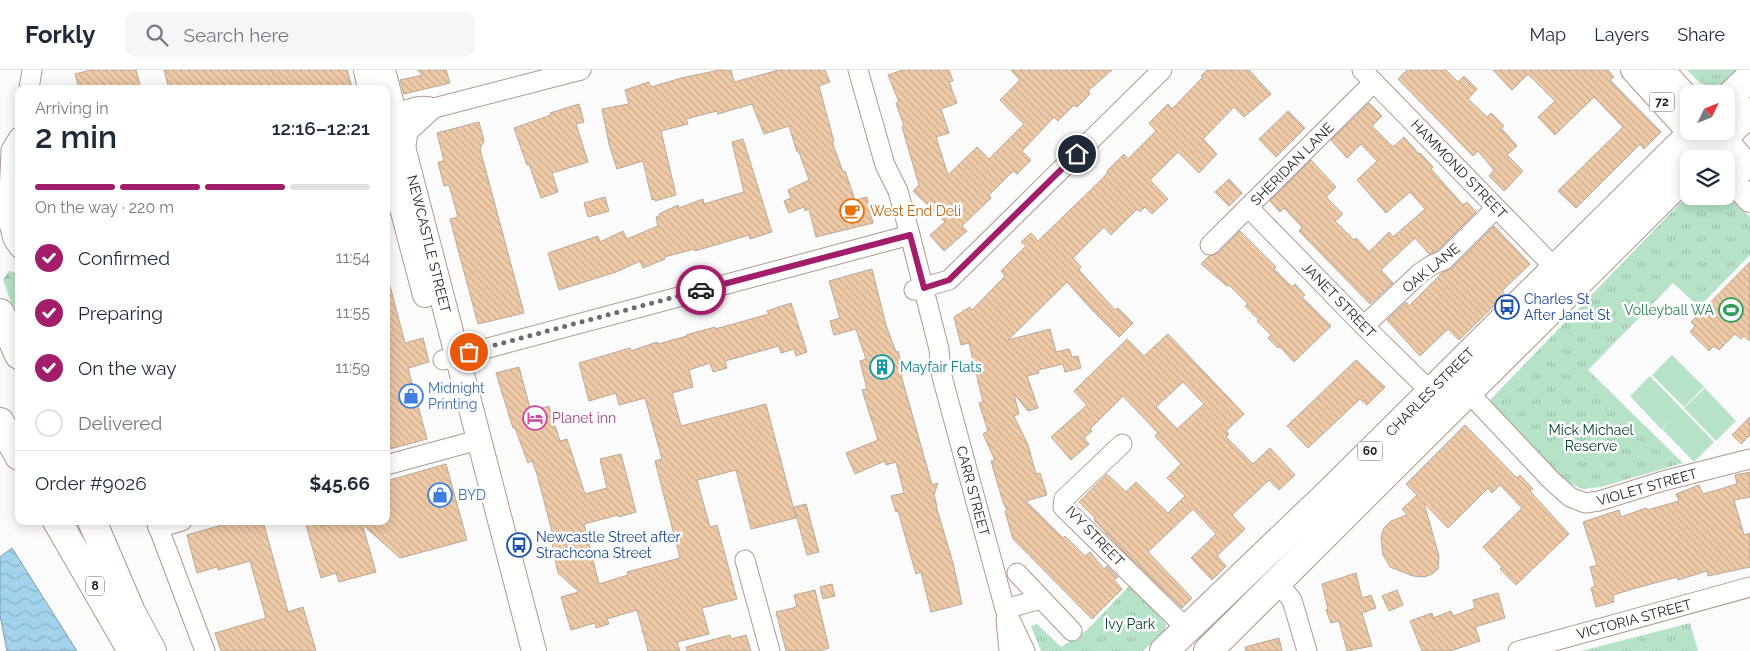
<!DOCTYPE html>
<meta charset="utf-8">
<style>
body{margin:0;font-family:Raleway,sans-serif;background:#f6f6f7;color:#1f2937;height:100vh;display:flex;flex-direction:column;font-size:19px;white-space:nowrap}
*{box-sizing:border-box;margin:0}
p{font-size:16px;color:#747a83}
.icon{flex:none;width:28px;height:28px;fill:none;stroke:currentColor;stroke-width:2;stroke-linecap:round;stroke-linejoin:round}
.map{position:relative;flex:1;overflow:hidden}
.sheet{position:absolute;left:15px;top:15px;width:375px;height:440px;display:flex;flex-direction:column;background:#fff;border-radius:10px;box-shadow:0 2px 12px #0003}
.sheet>*{flex:none}
.needle{width:32px;rotate:47deg}
.tools{position:absolute;left:1680px;top:15px;display:grid;gap:10px}
.tools a{display:grid;place-items:center;width:55px;height:55px;border-radius:10px;background:#fff;box-shadow:0 2px 12px #0003;font-size:25px}
.pin{position:absolute;display:grid;place-items:center;width:42px;height:42px;color:#fff;margin:-21px;border:2px solid #fff;border-radius:50%;box-shadow:0 1px 5px #0007}
.courier{position:absolute;display:grid;place-items:center;width:50px;height:50px;margin:-25px;border:4px solid #a21d6a;border-radius:50%;background:#fff;color:#222;box-shadow:0 1px 6px #0007}
.headline em{font-style:normal;font-weight:600}
.headline div{display:flex;flex-direction:column-reverse}
.headline{display:flex;align-items:center;justify-content:space-between;height:85px;padding:0 20px}
h1{font-size:32px;font-weight:600;line-height:38px}
.bar{display:grid;grid-template-columns:repeat(4,1fr);gap:8px 5px;align-content:center;height:60px;padding:0 20px}
.bar i{height:6px;border-radius:4px;background:#e0e1e3}
.bar .active{background:#a21d6a}
.bar p{grid-column:span 4}
.line{display:flex;align-items:center;gap:12px;padding:0 20px;border-top:1px solid #e0e1e3}
.line div{flex:1}
ol{padding:0 20px;list-style:none}
li{display:flex;align-items:center;gap:15px;height:55px}
li p{margin-inline-start:auto}
li .icon{padding:5px;border-radius:50%;background:#a21d6a;color:#fff;stroke-width:4}
li:last-child{color:#747a83}
li i{width:28px;height:28px;border:2px solid #e0e1e3;border-radius:50%}
header{display:flex;align-items:center;gap:30px;box-sizing:border-box;height:70px;padding:0 25px;background:#fff;border-bottom:1px solid #e0e1e3}
header strong{font-size:24px}
nav{display:flex;gap:28px;margin-inline-start:auto;font-size:18px}
.search{width:350px;height:45px;background:#f6f6f7;display:flex;align-items:center;gap:12px;box-sizing:border-box;padding:0 18px;border-radius:10px;color:#747a83;font-size:19px}
.map>svg:first-child{display:block}
.grass{fill:url(#grass-tufts)}
.forest{fill:url(#forest-firs)}
.garden{fill:#b6e3c7}
.water{fill:url(#water-waves);stroke:#7d9dae}
.building{fill:url(#building-back-hatch);stroke:#bba897;fill-rule:evenodd}
.lines{fill:none;stroke-linecap:round;stroke-linejoin:round}
.minor-casing{stroke:#b0988d;stroke-width:21}
.major-casing{stroke:#b0988d;stroke-width:26}
.highway-casing{stroke:#b0988d;stroke-width:30}
.minor{stroke:#fff;stroke-width:19}
.major{stroke:#fff;stroke-width:24}
.highway{stroke:#fff;stroke-width:28}
.done{stroke:#716b69;stroke-width:5;stroke-dasharray:0 9}
.route{stroke:#a21d6a;stroke-width:6}
.labels{text-anchor:middle;stroke-width:5;stroke-linejoin:round;paint-order:stroke}
.shield{fill:#fff;stroke:#68625f;stroke-width:1}
.shield-label{font-size:12px;font-weight:bold;fill:#271e1a}
.street-label{font-size:14px;fill:#271e1a;stroke:#fff}
.food-label{font-size:14px;fill:#c56008;stroke:#fff;text-anchor:start}
.transit-label{font-size:14px;fill:#164399;stroke:#fff;text-anchor:start}
.leisure-label{font-size:14px;fill:#27864d;stroke:#fff;text-anchor:end}
.culture-label{font-size:14px;fill:#0d838f;stroke:#fff;text-anchor:start}
.shop-label{font-size:14px;fill:#366cbe;stroke:#fff;text-anchor:start}
.hotel-label{font-size:14px;fill:#b23c85;stroke:#fff;text-anchor:start}
.park-label{font-size:14px;fill:#064127;stroke:#fff}
</style>
<header>
<strong>Forkly</strong>
<div class="search"><svg class="icon" aria-label="search" viewBox="0 0 24 24"><circle cx="10" cy="10" r="6"/><path d="M15 15l6 6"/></svg>Search here</div>
<nav><a>Map</a><a>Layers</a><a>Share</a></nav>
</header>
<div class="map">
<svg width="1750" height="581" viewBox="0 0 1750 581">
<defs>
<pattern id="grass-tufts" width="24" height="20" patternUnits="userSpaceOnUse" patternTransform="scale(1.25)"><rect width="24" height="20" fill="#b6e3c7"/><path d="M3 7l-1-3M5 7V3M7 7l1-3M15 17l-1-3M17 17v-4M19 17l1-3" fill="none" stroke="#9cc2aa"/></pattern>
<pattern id="forest-firs" width="22" height="20" patternUnits="userSpaceOnUse" patternTransform="scale(1.25)"><rect width="22" height="20" fill="#b6e3c7"/><path d="M5 1l3.5 6h-7zM16 11l3.5 6h-7z" fill="#9cc2aa"/></pattern>
<pattern id="water-waves" width="16" height="10" patternUnits="userSpaceOnUse" patternTransform="scale(1.25)"><rect width="16" height="10" fill="#a2d3ed"/><path d="M0 5q4-4 8 0t8 0" fill="none" stroke="#8cb5cb"/></pattern>
<pattern id="building-back-hatch" width="6" height="6" patternUnits="userSpaceOnUse" patternTransform="scale(1.25)"><rect width="6" height="6" fill="#efcaa7"/><path d="M-1 5l2 2M0 0l6 6M5-1l2 2" fill="none" stroke="#cdad8f"/></pattern>
</defs>
<rect width="100%" height="100%" fill="#fbfbfb"/>
<!-- grass -->
<g class="grass">
<path d="M1687,0H1737L1722,14L1709,16L1700,13Z"/>
<path d="M1726,123L1750,147V185L1699,237L1673,213L1588,300L1683,393L1601,417L1583,419L1566,412L1488,332L1689,124V126H1726Z"/>
<path d="M1130,515L1166,554L1165,560L1143,581H1041L1031,556L1037,554L1061,577L1087,560Z"/>
<path d="M1690,553L1698,581H1581Z"/>
</g>
<!-- forest -->
<path class="forest" d="M9,201L19,203V245L10,230L3,210Z"/>
<!-- garden -->
<g class="garden">
<path d="M1672,285L1704,317L1684,337L1652,305Z"/>
<path d="M1650,306L1714,372L1694,392L1662,359L1671,351L1661,359L1630,326Z"/>
<path d="M1705,318L1736,351L1716,371L1684,338Z"/>
</g>
<!-- water -->
<path class="water" d="M12,478L75,578L77,581H7L0,545V487Z"/>
<!-- building -->
<g class="building">
<path d="M91,0H136L141,19H79L75,4Z"/>
<path d="M164,0H347L352,17L345,19H169Z"/>
<path d="M417,0H446L450,13L404,24L400,10L423,5Z"/>
<path d="M720,0H731L734,12L779,0H825L830,12L819,16L834,72H832L843,102L845,101L855,130L867,127L873,153L816,167L809,139L805,141L804,137L789,143L784,131L791,128L788,120L809,110L799,82H797L789,56L764,64L752,34L718,44L717,41L686,49L688,54L661,61L676,125L655,131V129L652,130L643,91L617,99L609,74L602,39L629,34L625,20L649,12L651,17L681,8Z"/>
<path d="M903,0H949L953,11L949,12L957,33L941,39L949,63L936,67L948,105L977,77L989,89L1024,54L1000,30L1020,10L1011,0H1112L1088,21L1090,24L1077,37L1074,35L1058,51L1054,47L1022,81L1031,90L1017,104L1013,101L989,125L991,128L962,156L967,161L944,181L930,165L945,152L913,121L919,115L902,57L904,56L896,33L899,32L888,5Z"/>
<path d="M1207,0H1249L1271,24L1244,47L1234,37L1203,69L1217,84L1199,103L1178,82L1150,110L1168,129L1152,144L1145,137L1140,142L1137,139L1111,165L1104,157L1073,188L1081,197L1079,200L1115,240L1118,238L1133,253L1119,267L1092,240L1067,212L1008,270L1050,259L1056,282L1069,279L1072,287L1078,286L1081,298L1065,302L1063,294L1038,300L1039,303L1027,306L1038,338L1028,341L1014,324L1019,344L1014,346L1028,375L1036,404L1040,403L1047,425L1026,431L1063,468L1065,466L1085,486L1090,482L1104,499L1107,496L1118,507L1114,510L1122,519L1092,549L1013,469L1005,441L1007,440L1003,432L991,391L995,390L983,364L988,361L979,333L983,332L969,273L961,275L954,247L970,237L972,240L1005,206L1001,201L1026,176L1021,172L1031,163L1038,171L1103,108L1108,102L1107,101L1124,84L1128,89L1156,61L1149,53L1168,34L1172,39L1203,7L1201,6Z"/>
<path d="M1407,0H1446L1458,12L1464,6L1477,19L1468,29L1487,47L1491,43L1504,56L1501,58L1517,76L1507,85L1523,101L1504,121L1489,106L1494,100L1478,81L1473,86L1398,9Z"/>
<path d="M1493,0H1608L1614,7L1610,10L1661,62L1644,79L1640,74L1576,138L1558,121L1623,57L1594,27L1555,65L1538,47L1555,31L1528,4L1512,20Z"/>
<path d="M1369,33L1382,46L1372,56L1393,77L1404,67L1419,84L1420,83L1433,97L1431,99L1463,135L1467,132L1476,142L1438,180L1429,184L1415,168L1381,200L1393,213L1370,234L1299,161L1302,157L1284,138L1280,142L1270,131L1311,90L1336,117L1326,127L1343,144L1335,151L1354,170L1356,168L1369,182L1389,162L1393,167L1425,139L1410,122L1386,143L1357,110L1377,91L1361,74L1347,88L1331,70Z"/>
<path d="M579,34L584,52L576,54L588,92L552,103L558,122L541,128L529,94L527,95L514,58L551,45L550,43Z"/>
<path d="M1288,41L1305,58L1276,87L1259,69Z"/>
<path d="M479,52L484,71L480,79L524,243L478,254L450,149L458,147L449,115L444,116L438,92L444,91L437,63Z"/>
<path d="M743,69L772,162L750,169L749,165L695,181V179L664,187L665,189L643,198L640,191L616,202L559,220L548,183L598,166L600,172L623,161L627,169L658,156L656,147L660,146L659,144L678,135L679,138L703,129L704,134L744,122L732,72Z"/>
<path d="M1229,109L1242,123L1229,136L1215,122Z"/>
<path d="M605,127L609,141L588,147L584,133Z"/>
<path d="M1494,156L1530,194L1502,221L1505,225L1459,270L1448,259L1420,286L1387,250L1406,232L1409,236L1442,203L1452,198Z"/>
<path d="M1240,161L1276,197L1274,199L1292,217L1295,214L1305,225L1302,227L1331,256L1294,292L1280,277L1278,278L1268,268L1271,265L1257,251L1259,250L1245,236L1248,234L1229,215L1227,216L1201,194L1209,186L1218,183Z"/>
<path d="M1750,192V271L1744,266L1741,269L1735,264L1719,280L1714,276L1709,281L1690,262L1695,256L1691,252Z"/>
<path d="M872,199L886,255L896,282L898,281L904,304L901,305L932,415L938,413L934,425L937,436H936L953,493L962,534L931,542L921,502L916,504L898,441L896,442L891,426L904,423L896,392L886,395L885,391L855,404L846,383L878,370L862,320L867,319L860,291L866,289L856,259L834,265L830,251L840,248L829,211Z"/>
<path d="M386,216H390L405,273L423,268L429,292L408,298L427,369L386,380Z"/>
<path d="M791,233L807,282L796,286L794,279L781,283L779,276L725,291L727,298L713,302L710,293L689,300L693,317L672,323L681,356L766,334L796,448L751,459L736,400L697,410L710,457L717,455L737,529L702,538L709,564L677,572L680,581H648L637,540L607,549L609,554L596,558L595,553L571,560L561,527L579,522L558,503L552,473H555L537,404L532,391L528,393L515,358H513L496,303L519,297L531,342L549,336L560,371L567,369L585,424L607,418L600,389L621,384L636,442L619,447L618,445L584,454L599,514L628,505L627,502L680,488L655,391L662,389L645,328L619,335L616,323L589,331L579,293L630,278L631,281L657,272L658,274L687,266L686,265L715,257V259L769,244L767,241Z"/>
<path d="M1168,264L1244,344L1226,361L1229,364L1226,367L1253,394L1270,378L1295,405L1279,420L1269,410L1232,445L1245,459L1217,486L1226,496L1212,510L1191,488L1216,464L1193,439L1148,482L1192,528L1182,538L1123,481L1094,450L1095,448L1079,432L1107,404L1126,422L1136,412L1168,443L1185,426L1167,408L1181,394L1155,366L1158,363L1123,326L1090,359L1092,361L1084,368L1089,374L1071,390L1051,367L1087,335L1074,321L1127,269L1144,286ZM1183,312L1204,334L1177,359L1156,337Z"/>
<path d="M1356,290L1385,317L1367,335L1360,329L1308,378L1287,356Z"/>
<path d="M1750,347V365L1741,374L1732,365Z"/>
<path d="M1465,355L1517,408L1520,405L1521,406L1533,419L1530,421L1569,464L1516,515L1500,499L1502,497L1483,477L1522,438L1500,415L1492,423L1488,418L1448,458L1424,433L1439,486L1438,499L1432,504L1425,507L1413,506L1390,497L1383,485L1381,467L1384,458L1391,451L1407,445L1402,439L1417,425L1406,414Z"/>
<path d="M446,394L467,470L400,488L362,454L376,502L339,512L336,503L321,508L305,451H322L324,456L342,451H386V411Z"/>
<path d="M1750,402V427L1734,430L1744,465L1750,463V497L1708,506L1707,501L1678,510L1677,507L1636,518L1613,525L1614,532L1596,537L1591,518L1595,516L1590,497L1597,495L1583,452L1619,440L1621,447L1646,438L1647,440L1679,431L1676,424L1699,415L1703,424L1737,414L1735,405Z"/>
<path d="M806,434L819,482L807,485L794,437Z"/>
<path d="M236,451H263L288,542L303,537L316,581H221L215,563L266,548L250,491L218,500L217,497L197,503L187,465Z"/>
<path d="M1356,503L1362,528L1371,525L1376,538L1362,543L1372,576L1347,581L1339,551L1331,553L1326,540L1328,539L1322,514Z"/>
<path d="M832,514L835,526L823,529L820,517Z"/>
<path d="M815,520L829,578L820,581H786L776,542L797,537L794,525Z"/>
<path d="M1397,520L1403,535L1389,541L1382,526Z"/>
<path d="M1498,523L1505,548L1475,557L1480,571L1450,581H1422L1410,551L1432,543L1433,548L1451,541L1453,546L1475,538L1473,530Z"/>
<path d="M730,565L731,569L746,565L751,581H687L686,577Z"/>
<path d="M1279,568L1282,581H1246L1245,577Z"/>
</g>
<g class="lines">
<!-- minor casing -->
<g class="minor-casing">
<g id="minor">
<path d="M858,0L885,95L898,121L910,165L939,279L941,303L1005,539L1025,581"/>
<path d="M1362,0L1555,198"/>
<path d="M29,19L32,0"/>
<path d="M386,55C398,42 417,32 434,38"/>
<path d="M19,67L11,80L8,150L13,169L19,178"/>
<path d="M405,82L408,62L434,38L581,0"/>
<path d="M1248,137L1364,256L1430,321"/>
<path d="M1210,175L1374,12"/>
<path d="M914,220L949,210L1162,0"/>
<path d="M1364,256L1420,203L1432,195L1444,190L1496,138"/>
<path d="M443,290L910,165"/>
<path d="M1468,322L1551,410L1570,427L1585,433L1599,431L1663,411L1750,389"/>
<path d="M1122,374L1064,429L1063,437L1187,559"/>
<path d="M386,395L467,373L479,371"/>
<path d="M156,451L205,581"/>
<path d="M158,458L182,451"/>
<path d="M745,490L770,581"/>
<path d="M1017,503L1072,561"/>
<path d="M1277,512L1292,530L1307,581"/>
<path d="M1005,539L1041,529"/>
<path d="M1006,550L1009,581"/>
<path d="M1518,581L1750,517"/>
</g>
</g>
<!-- major casing -->
<g class="major-casing">
<g id="major">
<path d="M366,0L370,19"/>
<path d="M383,0L534,581"/>
<path d="M1633,0L1704,78"/>
<path d="M1662,0L1689,29"/>
<path d="M1718,61L1750,98"/>
<path d="M386,78L425,225"/>
<path d="M1726,104L1750,130"/>
</g>
</g>
<!-- highway casing -->
<g class="highway-casing">
<g id="highway">
<path d="M1726,30L1750,7"/>
<path d="M1702,89L1750,42"/>
<path d="M0,243L19,285"/>
<path d="M0,352L19,386"/>
<path d="M57,451L132,581"/>
<path d="M92,451L131,542L152,581"/>
<path d="M1164,581L1330,422L1694,61"/>
<path d="M1208,581L1689,102"/>
</g>
</g>
<!-- minor -->
<use href="#minor" class="minor"/>
<!-- major -->
<use href="#major" class="major"/>
<!-- highway -->
<use href="#highway" class="highway"/>
</g>
<g class="lines">
<!-- done -->
<path class="done" d="M469,282L701,220"/>
<!-- route -->
<path class="route" d="M701,220L910,165L924,218L949,210L1077,84"/>
</g>
<!-- icons -->
<defs>
<g id="cafe-ring" transform="scale(1.25)"><circle r="9.5" fill="#fff" stroke="#e8710a" stroke-width="1.5"/><path d="M-5.5-4.5H6V0H3Q3 3.5 0 3.5H-2.5Q-5.5 3.5-5.5 0ZM3-3.2v2h1.7v-2ZM-6 4.5H4V6H-6Z" fill="#e8710a"/></g>
<g id="bus-ring" transform="scale(1.25)"><circle r="9.5" fill="#fff" stroke="#1a4fb4" stroke-width="1.5"/><path d="M-5-6H5V4H4V6H2V4H-2V6H-4V4H-5ZM-3.5-4V0h7V-4ZM-3.5 1.2v1.5H-2V1.2ZM2 1.2v1.5H3.5V1.2Z" fill="#1a4fb4"/></g>
<g id="stadium-ring" transform="scale(1.25)"><circle r="9.5" fill="#fff" stroke="#2e9e5b" stroke-width="1.5"/><path d="M0-5a6.5 5 0 1 0 0 10a6.5 5 0 1 0 0-10ZM-3.5-1.8h7v3.6h-7Z" fill="#2e9e5b"/></g>
<g id="building-ring" transform="scale(1.25)"><circle r="9.5" fill="#fff" stroke="#0f9aa8" stroke-width="1.5"/><path d="M-4-6H4V6H1V3H-1V6H-4ZM-2.5-4.3h1.7v1.8h-1.7ZM.8-4.3h1.7v1.8H.8ZM-2.5-1h1.7V.8h-1.7ZM.8-1h1.7V.8H.8Z" fill="#0f9aa8"/></g>
<g id="shop-ring" transform="scale(1.25)"><circle r="9.5" fill="#fff" stroke="#3f7fe0" stroke-width="1.5"/><path d="M-5-2.5h2.3a2.7 3.5 0 0 1 5.4 0H5L5.5 6h-11ZM-1.5-2.5h3a1.5 2.3 0 0 0-3 0Z" fill="#3f7fe0"/></g>
<g id="hotel-ring" transform="scale(1.25)"><circle r="9.5" fill="#fff" stroke="#d1479c" stroke-width="1.5"/><path d="M-6-4.5h1.5V1H6V5H4.5V3h-9V5H-6ZM-4 0a1.8 1.8 0 1 1 3.6 0ZM.5 0V-2.5h3Q6-2.5 6 0Z" fill="#d1479c"/></g>
</defs>
<g fill-rule="evenodd">
<use href="#cafe-ring" x="852" y="141"/>
<use href="#bus-ring" x="1507" y="237"/>
<use href="#stadium-ring" x="1731" y="240"/>
<use href="#building-ring" x="882" y="297"/>
<use href="#shop-ring" x="411" y="326"/>
<use href="#hotel-ring" x="535" y="348"/>
<use href="#shop-ring" x="440" y="425"/>
<use href="#bus-ring" x="519" y="475"/>
</g>
<g class="labels">
<!-- shield labels -->
<g class="shield">
<rect x="1649.5" y="22.5" width="25" height="19" rx="4"/>
<rect x="1357.5" y="371.5" width="25" height="19" rx="4"/>
<rect x="86" y="506.5" width="18" height="19" rx="4"/>
</g>
<g class="shield-label">
<text x="1662" y="36">72</text>
<text x="1370" y="385">60</text>
<text x="95" y="520">8</text>
</g>
<!-- street labels -->
<g class="street-label">
<text transform="translate(1292 94) rotate(-45)" y="5">SHERIDAN LANE</text>
<text transform="translate(1459 99) rotate(46)" y="5">HAMMOND STREET</text>
<text transform="translate(429 174) rotate(76)" y="5">NEWCASTLE STREET</text>
<text transform="translate(1431 198) rotate(-39)" y="5">OAK LANE</text>
<text transform="translate(1339 230) rotate(46)" y="5">JANET STREET</text>
<text transform="translate(1430 322) rotate(-45)" y="5">CHARLES STREET</text>
<text transform="translate(1647 417) rotate(-16)" y="5">VIOLET STREET</text>
<text transform="translate(973 421) rotate(75)" y="5">CARR STREET</text>
<text transform="translate(1095 466) rotate(46)" y="5">IVY STREET</text>
<text transform="translate(1634 549) rotate(-15)" y="5">VICTORIA STREET</text>
</g>
<!-- food labels -->
<g class="food-label">
<text x="870" y="146">West End Deli</text>
</g>
<!-- transit labels -->
<g class="transit-label">
<text x="1524" y="234">Charles St<tspan x="1524" dy="16">After Janet St</tspan></text>
<text x="536" y="472">Newcastle Street after<tspan x="536" dy="16">Strachcona Street</tspan></text>
</g>
<!-- leisure labels -->
<g class="leisure-label">
<text x="1714" y="245">Volleyball WA</text>
</g>
<!-- culture labels -->
<g class="culture-label">
<text x="900" y="302">Mayfair Flats</text>
</g>
<!-- shop labels -->
<g class="shop-label">
<text x="428" y="323">Midnight<tspan x="428" dy="16">Printing</tspan></text>
<text x="458" y="430">BYD</text>
</g>
<!-- hotel labels -->
<g class="hotel-label">
<text x="552" y="353">Planet inn</text>
</g>
<!-- park labels -->
<g class="park-label">
<text x="1591" y="365">Mick Michael<tspan x="1591" dy="16">Reserve</tspan></text>
<text x="1130" y="559">Ivy Park</text>
</g>
</g>
</svg>
<div class="tools">
<a><svg class="needle" viewBox="-14 -14 28 28"><path d="M0-13l5 13h-10z" fill="#e53935"/><path d="M0 13l5-13h-10z" fill="#747a83"/></svg></a>
<a><svg class="icon" aria-label="layers" viewBox="0 0 24 24"><path d="M12 4l9 5-9 5-9-5zM3 14l9 5 9-5"/></svg></a>
</div>
<div class="pin" style="left:469px;top:282px;background:#ea580c"><svg class="icon" aria-label="bag" viewBox="0 0 24 24"><path d="M5 8h14l-1 12H6zM9 8a3 3 0 0 1 6 0"/></svg></div>
<div class="pin" style="left:1077px;top:84px;background:#1f2937"><svg class="icon" aria-label="home" viewBox="0 0 24 24"><path d="M3 11l9-7 9 7M6 9v11h12V9"/></svg></div>
<div class="courier" style="left:701px;top:220px"><svg class="icon" aria-label="car" viewBox="0 0 24 24"><path d="M5 17H2v-5l4-1 3-4h7l3 4 3 1v5h-3M9 17h6M6 11h13"/><circle cx="7" cy="17" r="2"/><circle cx="17" cy="17" r="2"/></svg></div>
<section class="sheet">
<div class="headline"><div><h1>2 min</h1><p>Arriving in</p></div><em>12:16–12:21</em></div>
<div class="bar"><i class="active"></i><i class="active"></i><i class="active"></i><i></i><p>On the way · 220 m</p></div>
<ol>
<li><svg class="icon" aria-label="check" viewBox="0 0 24 24"><path d="M5 12l5 5 9-10"/></svg>Confirmed<p>11:54</p></li>
<li><svg class="icon" aria-label="check" viewBox="0 0 24 24"><path d="M5 12l5 5 9-10"/></svg>Preparing<p>11:55</p></li>
<li><svg class="icon" aria-label="check" viewBox="0 0 24 24"><path d="M5 12l5 5 9-10"/></svg>On the way<p>11:59</p></li>
<li><i></i>Delivered</li>
</ol>
<div class="line" style="height:65px"><div>Order #9026</div><b>$45.66</b></div>
</section>
</div>
